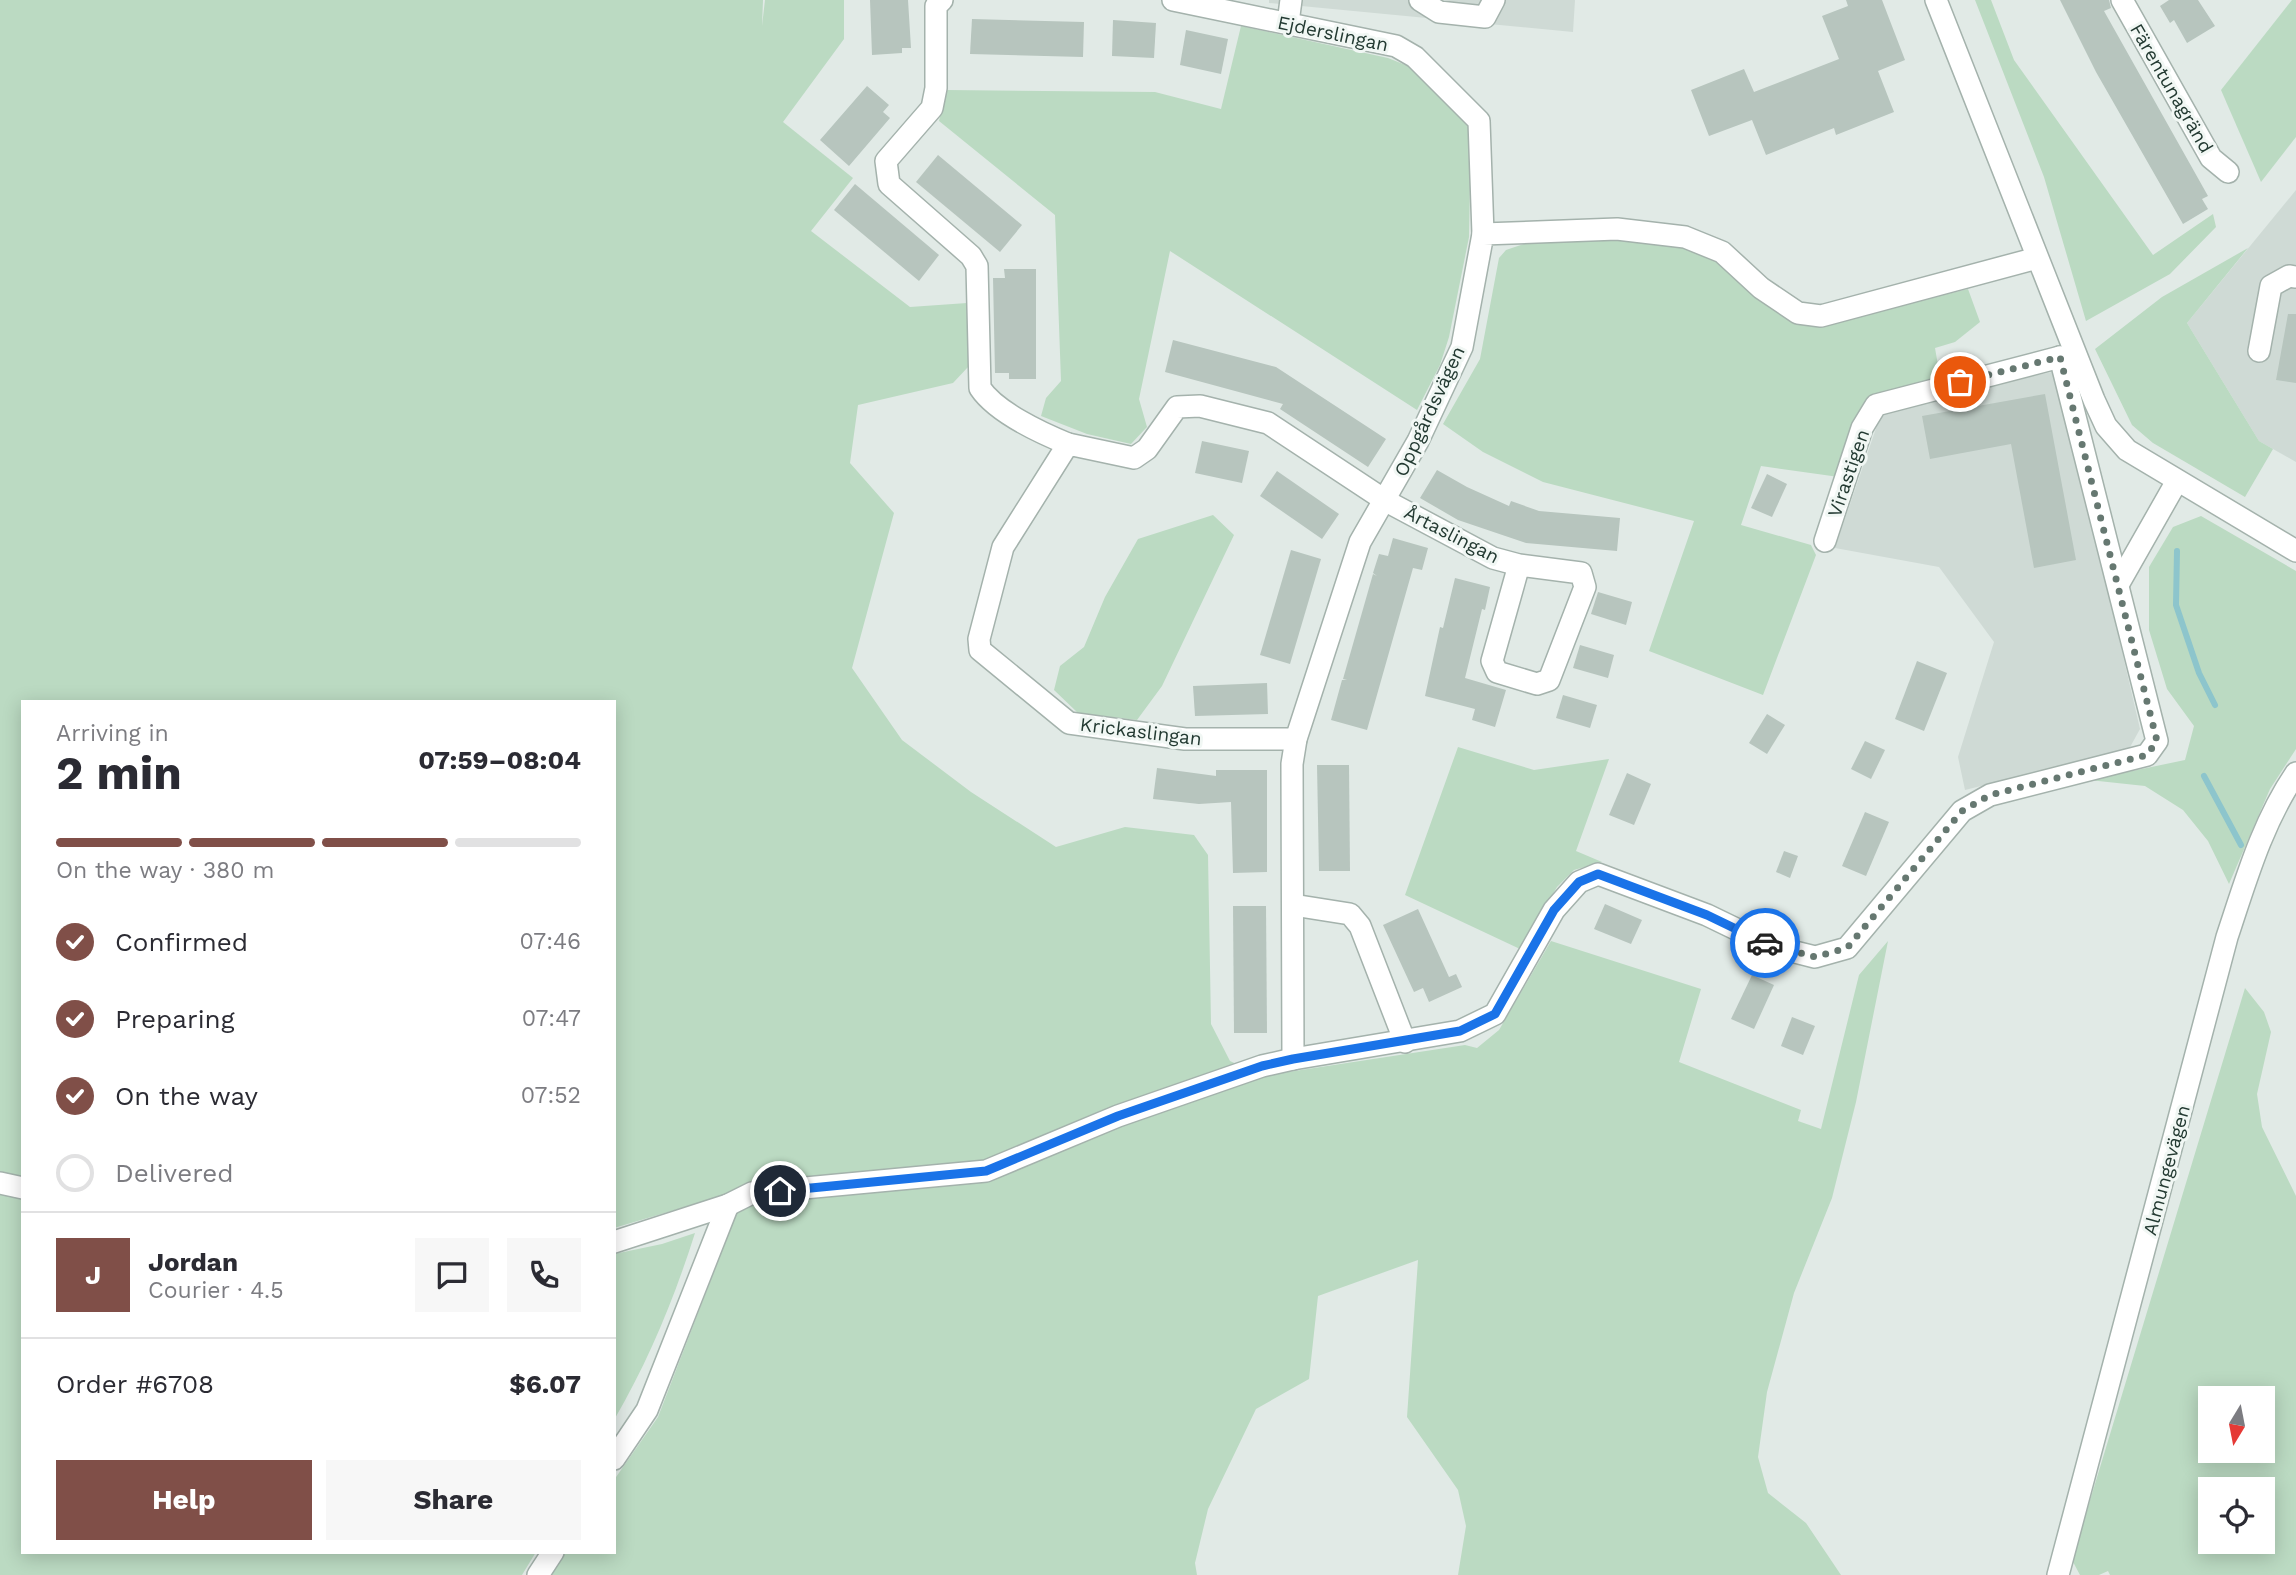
<!DOCTYPE html>
<meta charset="utf-8">
<style>
body{margin:0;font-family:"Work Sans",sans-serif;background:#f7f7f7;color:#2b2b33;height:100vh;display:flex;flex-direction:column;font-size:26px;white-space:nowrap}
*{box-sizing:border-box;margin:0}
p{font-size:23px;color:#7c7c81}
.icon{flex:none;width:38px;height:38px;fill:none;stroke:currentColor;stroke-width:2;stroke-linecap:round;stroke-linejoin:round}
.map{position:relative;flex:1;overflow:hidden}
.side{position:absolute;left:21px;top:700px;width:595px;height:854px;display:flex;flex-direction:column;background:#fff;border-radius:0px;box-shadow:0 4px 18px #0003}
.side>*{flex:none}
.needle{width:46px;rotate:190deg}
.fabs{position:absolute;left:2198px;top:1386px;display:grid;gap:14px}
.fabs a{display:grid;place-items:center;width:77px;height:77px;border-radius:0px;background:#fff;box-shadow:0 4px 18px #0003;font-size:35px}
.pin{position:absolute;display:grid;place-items:center;width:60px;height:60px;color:#fff;margin:-30px;border:4px solid #fff;border-radius:50%;box-shadow:0 2px 7px #0007}
.courier{position:absolute;display:grid;place-items:center;width:70px;height:70px;margin:-35px;border:5px solid #1a73e8;border-radius:50%;background:#fff;color:#222;box-shadow:0 2px 9px #0007}
.summary em{font-style:normal;font-weight:700}
.summary div{display:flex;flex-direction:column-reverse}
.summary{display:flex;align-items:center;justify-content:space-between;height:119px;padding:0 35px}
h1{font-size:46px;font-weight:700;line-height:52px}
.bar{display:grid;grid-template-columns:repeat(4,1fr);gap:10px 7px;align-content:center;height:84px;padding:0 35px}
.bar i{height:9px;border-radius:5px;background:#e1e1e2}
.bar .selected{background:#804f48}
.bar p{grid-column:span 4}
.line{display:flex;align-items:center;gap:18px;padding:0 35px;border-top:2px solid #e1e1e2}
.line div{flex:1}
.round{display:grid;place-items:center;flex:none;width:74px;height:74px;border-radius:0px;background:#f7f7f7}
ol{padding:0 35px;list-style:none}
li{display:flex;align-items:center;gap:21px;height:77px}
li p{margin-inline-start:auto}
li .icon{padding:7px;border-radius:50%;background:#804f48;color:#fff;stroke-width:4}
li:last-child{color:#7c7c81}
li i{width:38px;height:38px;border:4px solid #e1e1e2;border-radius:50%}
.primary-button{display:flex;gap:14px;margin-top:auto;padding:14px 35px}
.primary-button a{flex:1;height:80px;border-radius:0px;background:#804f48;color:#fff;font-size:28px;font-weight:700;line-height:80px;text-align:center}
.primary-button a+a{background:#f7f7f7;color:#2b2b33}
.map>svg:first-child{display:block}
.built{fill:#cfdad5}
.green{fill:#bbdac2;fill-rule:evenodd}
.lines{fill:none;stroke-linecap:round;stroke-linejoin:round}
.stream{stroke:#8dc5cc;stroke-width:6}
.building{fill:#b7c5be}
.minor-casing{stroke:#a4b2ac;stroke-width:24}
.minor{stroke:#fff;stroke-width:21}
.done{stroke:#667871;stroke-width:7;stroke-dasharray:0 12.6}
.route{stroke:#1a73e8;stroke-width:9}
.labels{text-anchor:middle;stroke-width:6;stroke-linejoin:round;paint-order:stroke}
.street-label{font-size:19px;fill:#233a32;stroke:#f1f7f4}
</style>
<div class="map">
<svg width="2296" height="1575" viewBox="0 0 2296 1575">
<rect width="100%" height="100%" fill="#e1eae6"/>
<!-- built -->
<g class="built">
<path d="M1269,0H1575L1573,32L1269,3Z"/>
<path d="M2296,190V462L2259,441L2187,323Z"/>
<path d="M2057,371L2140,729L2129,749L1965,790L1958,757L1994,642L1939,567L1835,548L1883,408Z"/>
</g>
<!-- green -->
<g class="green">
<path d="M0,0H763L762,26L765,0H844V39L783,122L853,178L811,231L910,307L967,303L969,366L953,383L858,405L850,463L894,513L852,668L902,740L971,792L1056,847L1125,827L1194,835L1208,855L1211,1024L1230,1061L1262,1076L1465,1045L1477,1048L1499,1030L1551,941L1701,989L1679,1062L1801,1110L1798,1121L1821,1129L1859,975L1888,941L1856,1102L1832,1198L1794,1293L1767,1392L1758,1457L1768,1493L1806,1523L1841,1575H1458L1466,1526L1458,1490L1407,1417L1418,1260L1318,1296L1309,1379L1256,1409L1208,1509L1195,1563L1197,1575H549L565,1552H614V1480L658,1417L730,1230L732,1193L614,1228V702H23V1552H536L522,1575H0Z"/>
<path d="M1975,0H1991L2014,60L2153,255L2213,214L2216,227L2170,274L2086,321L2044,177Z"/>
<path d="M2292,0H2296V137L2261,182L2221,90Z"/>
<path d="M1241,26L1388,58L1413,68L1461,113L1471,133L1469,237L1449,337L1440,365L1417,410L1170,251L1139,399L1147,427L1131,444L1087,434L1041,416L1046,398L1061,381L1055,215L939,121L946,90L1155,92L1221,109Z"/>
<path d="M1634,238L1685,247L1714,258L1820,325L1968,289L1980,322L1955,342L1935,348L1940,377L1866,401L1839,477L1761,466L1741,525L1811,545L1816,555L1763,695L1649,651L1694,521L1543,482L1483,452L1443,424L1480,359L1499,258L1506,250L1527,243Z"/>
<path d="M2248,248L2187,323L2259,441L2273,449L2245,497L2153,443L2132,425L2095,349L2162,297Z"/>
<path d="M1213,515L1234,535L1162,686L1137,720L1078,713L1054,690L1060,666L1084,647L1105,597L1138,539Z"/>
<path d="M2201,516L2296,571V749L2270,789L2229,884L2208,841L2183,810L2145,786L2089,780L2185,760L2194,726L2167,689L2149,630V567L2173,527Z"/>
<path d="M1458,747L1534,770L1609,759L1576,851L1602,862L1574,870L1557,887L1520,949L1405,895Z"/>
<path d="M2245,988L2264,1012L2271,1032L2257,1094L2262,1127L2296,1196V1575H2110L2108,1571L2099,1575H2080L2072,1560ZM2210,1398H2263V1451H2210ZM2210,1489H2263V1542H2210Z"/>
<path d="M695,1233C674,1299 649,1360 614,1420V1254L662,1244Z"/>
</g>
<g class="lines">
<!-- stream -->
<g class="stream">
<path d="M2177,551L2176,605L2199,673L2215,705"/>
<path d="M2204,776L2241,845"/>
</g>
</g>
<!-- building -->
<g class="building">
<path d="M870,0H908L911,48H902V53L872,55Z"/>
<path d="M1846,0H1882L1905,60L1878,71L1894,112L1836,135L1834,128L1766,155L1752,120L1709,136L1691,90L1744,69L1754,92L1839,59L1822,16L1848,6Z"/>
<path d="M2060,0H2109L2111,8L2104,11L2208,196L2202,199L2208,209L2183,224L2096,72Z"/>
<path d="M2169,0H2198L2215,26L2187,43L2174,20L2170,23L2160,6Z"/>
<path d="M972,19L1084,22L1083,57L970,54Z"/>
<path d="M1113,20L1156,23L1154,58L1112,56Z"/>
<path d="M1186,30L1228,39L1221,74L1180,65Z"/>
<path d="M867,86L889,105L883,112L890,118L849,166L820,140Z"/>
<path d="M938,155L1022,225L1000,252L916,182Z"/>
<path d="M855,184L939,255L919,281L834,210Z"/>
<path d="M1004,269H1036V379H1009V373H995L993,278H1005Z"/>
<path d="M2288,314H2296V383L2276,380Z"/>
<path d="M1173,340L1276,367L1386,439L1368,467L1280,409L1283,404L1165,372Z"/>
<path d="M2045,394L2076,560L2034,568L2011,444L1930,459L1922,416Z"/>
<path d="M1202,441L1249,451L1242,483L1195,473Z"/>
<path d="M1437,470L1467,487L1509,506L1511,501L1539,511L1620,518L1617,551L1526,543L1458,520L1420,498Z"/>
<path d="M1277,471L1339,514L1322,539L1260,496Z"/>
<path d="M1767,474L1787,484L1772,517L1751,508Z"/>
<path d="M1393,538L1428,548L1422,570L1413,568L1367,730L1331,720L1342,680H1347L1343,679L1373,574L1377,576L1373,573L1379,554L1388,556Z"/>
<path d="M1291,550L1321,559L1290,664L1260,655Z"/>
<path d="M1455,578L1490,587L1485,610L1482,609L1465,678L1506,690L1495,727L1472,720L1475,709L1425,696L1440,627L1443,628Z"/>
<path d="M1598,592L1632,602L1626,625L1591,614Z"/>
<path d="M1580,645L1614,655L1608,678L1573,668Z"/>
<path d="M1917,661L1947,673L1924,731L1895,719Z"/>
<path d="M1267,683L1268,714L1195,716L1193,686Z"/>
<path d="M1563,695L1597,705L1590,728L1556,718Z"/>
<path d="M1767,714L1785,725L1767,754L1749,743Z"/>
<path d="M1865,741L1885,750L1871,779L1851,769Z"/>
<path d="M1317,765H1349L1350,871H1319Z"/>
<path d="M1157,768L1216,776V770H1267V872L1233,873L1231,802L1199,804L1153,799Z"/>
<path d="M1627,773L1651,784L1634,825L1609,815Z"/>
<path d="M1865,812L1889,822L1866,876L1842,866Z"/>
<path d="M1784,851L1798,856L1790,878L1776,872Z"/>
<path d="M1605,904L1642,920L1631,944L1594,929Z"/>
<path d="M1233,906H1266L1267,1033H1234Z"/>
<path d="M1418,909L1449,977L1456,974L1462,987L1429,1002L1423,988L1414,992L1383,925Z"/>
<path d="M1752,975L1774,985L1754,1029L1731,1019Z"/>
<path d="M1792,1017L1815,1026L1803,1055L1781,1046Z"/>
</g>
<g class="lines">
<!-- minor casing -->
<g class="minor-casing">
<g id="minor">
<path d="M942,0L936,6V88L932,108L886,161L889,184L971,256L977,266L980,388C996,412 1041,433 1068,444"/>
<path d="M1173,0L1396,46L1415,57L1479,121L1483,234"/>
<path d="M1420,0L1439,12L1485,17L1494,0"/>
<path d="M1936,0L2094,400L2106,426L2127,450L2296,551"/>
<path d="M2122,0L2211,158L2228,172"/>
<path d="M1288,23L1291,0"/>
<path d="M2259,351L2271,286L2289,276L2296,277"/>
<path d="M1825,541L1862,428L1876,405L2060,357"/>
<path d="M2119,583L2177,481"/>
<path d="M1296,739H1185L1069,723L980,650L979,639L1003,547L1068,444L1134,458L1147,449L1177,407L1200,406L1268,423L1386,501L1493,558L1519,565L1492,661L1497,672L1537,684L1549,680L1585,587L1581,573L1519,565"/>
<path d="M1293,905L1350,914L1360,926L1405,1042"/>
<path d="M1293,1059L1292,764L1296,739L1360,542L1418,441L1462,347L1483,234L1617,229L1685,237L1722,252L1761,288L1798,313L1821,316L2037,258"/>
<path d="M0,1183L23,1188"/>
<path d="M614,1242L728,1205L752,1193L986,1171L1118,1116L1262,1066L1293,1059L1460,1031L1495,1014L1554,910L1579,882L1598,874L1707,915L1771,946L1815,957L1847,948L1962,811L1990,795L2147,755L2157,741L2060,357"/>
<path d="M614,1459L647,1410L728,1205"/>
<path d="M538,1575L553,1552"/>
<path d="M2058,1575L2227,937C2246,880 2262,823 2296,773"/>
</g>
</g>
<!-- minor -->
<use href="#minor" class="minor"/>
</g>
<g class="lines">
<!-- done -->
<path class="done" d="M1765,943L1815,957L1847,948L1962,811L1990,795L2147,755L2157,741L2060,357L1960,382"/>
<!-- route -->
<path class="route" d="M780,1191L986,1171L1118,1116L1262,1066L1293,1059L1460,1031L1495,1014L1554,910L1579,882L1598,874L1707,915L1765,943"/>
</g>
<g class="labels">
<!-- street labels -->
<g class="street-label">
<text transform="translate(1333 33) rotate(12)" y="7">Ejderslingan</text>
<text transform="translate(2172 88) rotate(60)" y="7">Färentunagränd</text>
<text transform="translate(1429 411) rotate(-65)" y="7">Oppgårdsvägen</text>
<text transform="translate(1848 473) rotate(-71)" y="7">Virastigen</text>
<text transform="translate(1452 534) rotate(27)" y="7">Årtaslingan</text>
<text transform="translate(1141 731) rotate(7)" y="7">Krickaslingan</text>
<text transform="translate(2166 1170) rotate(-75)" y="7">Almungevägen</text>
</g>
</g>
</svg>
<div class="fabs">
<a><svg class="needle" viewBox="-14 -14 28 28"><path d="M0-13l5 13h-10z" fill="#e53935"/><path d="M0 13l5-13h-10z" fill="#7c7c81"/></svg></a>
<a><svg class="icon" aria-label="locate" viewBox="0 0 24 24"><circle cx="12" cy="12" r="6"/><path d="M12 2v4M12 18v4M2 12h4M18 12h4"/></svg></a>
</div>
<div class="pin" style="left:1960px;top:382px;background:#ea580c"><svg class="icon" aria-label="bag" viewBox="0 0 24 24"><path d="M5 8h14l-1 12H6zM9 8a3 3 0 0 1 6 0"/></svg></div>
<div class="pin" style="left:780px;top:1191px;background:#1f2937"><svg class="icon" aria-label="home" viewBox="0 0 24 24"><path d="M3 11l9-7 9 7M6 9v11h12V9"/></svg></div>
<div class="courier" style="left:1765px;top:943px"><svg class="icon" aria-label="car" viewBox="0 0 24 24"><path d="M5 17H2v-5l4-1 3-4h7l3 4 3 1v5h-3M9 17h6M6 11h13"/><circle cx="7" cy="17" r="2"/><circle cx="17" cy="17" r="2"/></svg></div>
<section class="side">
<div class="summary"><div><h1>2 min</h1><p>Arriving in</p></div><em>07:59–08:04</em></div>
<div class="bar"><i class="selected"></i><i class="selected"></i><i class="selected"></i><i></i><p>On the way · 380 m</p></div>
<ol>
<li><svg class="icon" aria-label="check" viewBox="0 0 24 24"><path d="M5 12l5 5 9-10"/></svg>Confirmed<p>07:46</p></li>
<li><svg class="icon" aria-label="check" viewBox="0 0 24 24"><path d="M5 12l5 5 9-10"/></svg>Preparing<p>07:47</p></li>
<li><svg class="icon" aria-label="check" viewBox="0 0 24 24"><path d="M5 12l5 5 9-10"/></svg>On the way<p>07:52</p></li>
<li><i></i>Delivered</li>
</ol>
<div class="line" style="height:126px"><b class="round" style="background:#804f48;color:#fff">J</b><div><b>Jordan</b><p>Courier · 4.5</p></div><a class="round"><svg class="icon" aria-label="chat" viewBox="0 0 24 24"><path d="M4 5h16v11H9l-5 4z"/></svg></a><a class="round"><svg class="icon" aria-label="phone" viewBox="0 0 24 24"><path d="M5 4h4l2 5-3 2q2 4 5 5l2-3 5 2v4C11 20 4 13 5 4z"/></svg></a></div>
<div class="line" style="height:91px"><div>Order #6708</div><b>$6.07</b></div>
<div class="primary-button"><a>Help</a><a>Share</a></div>
</section>
</div>
